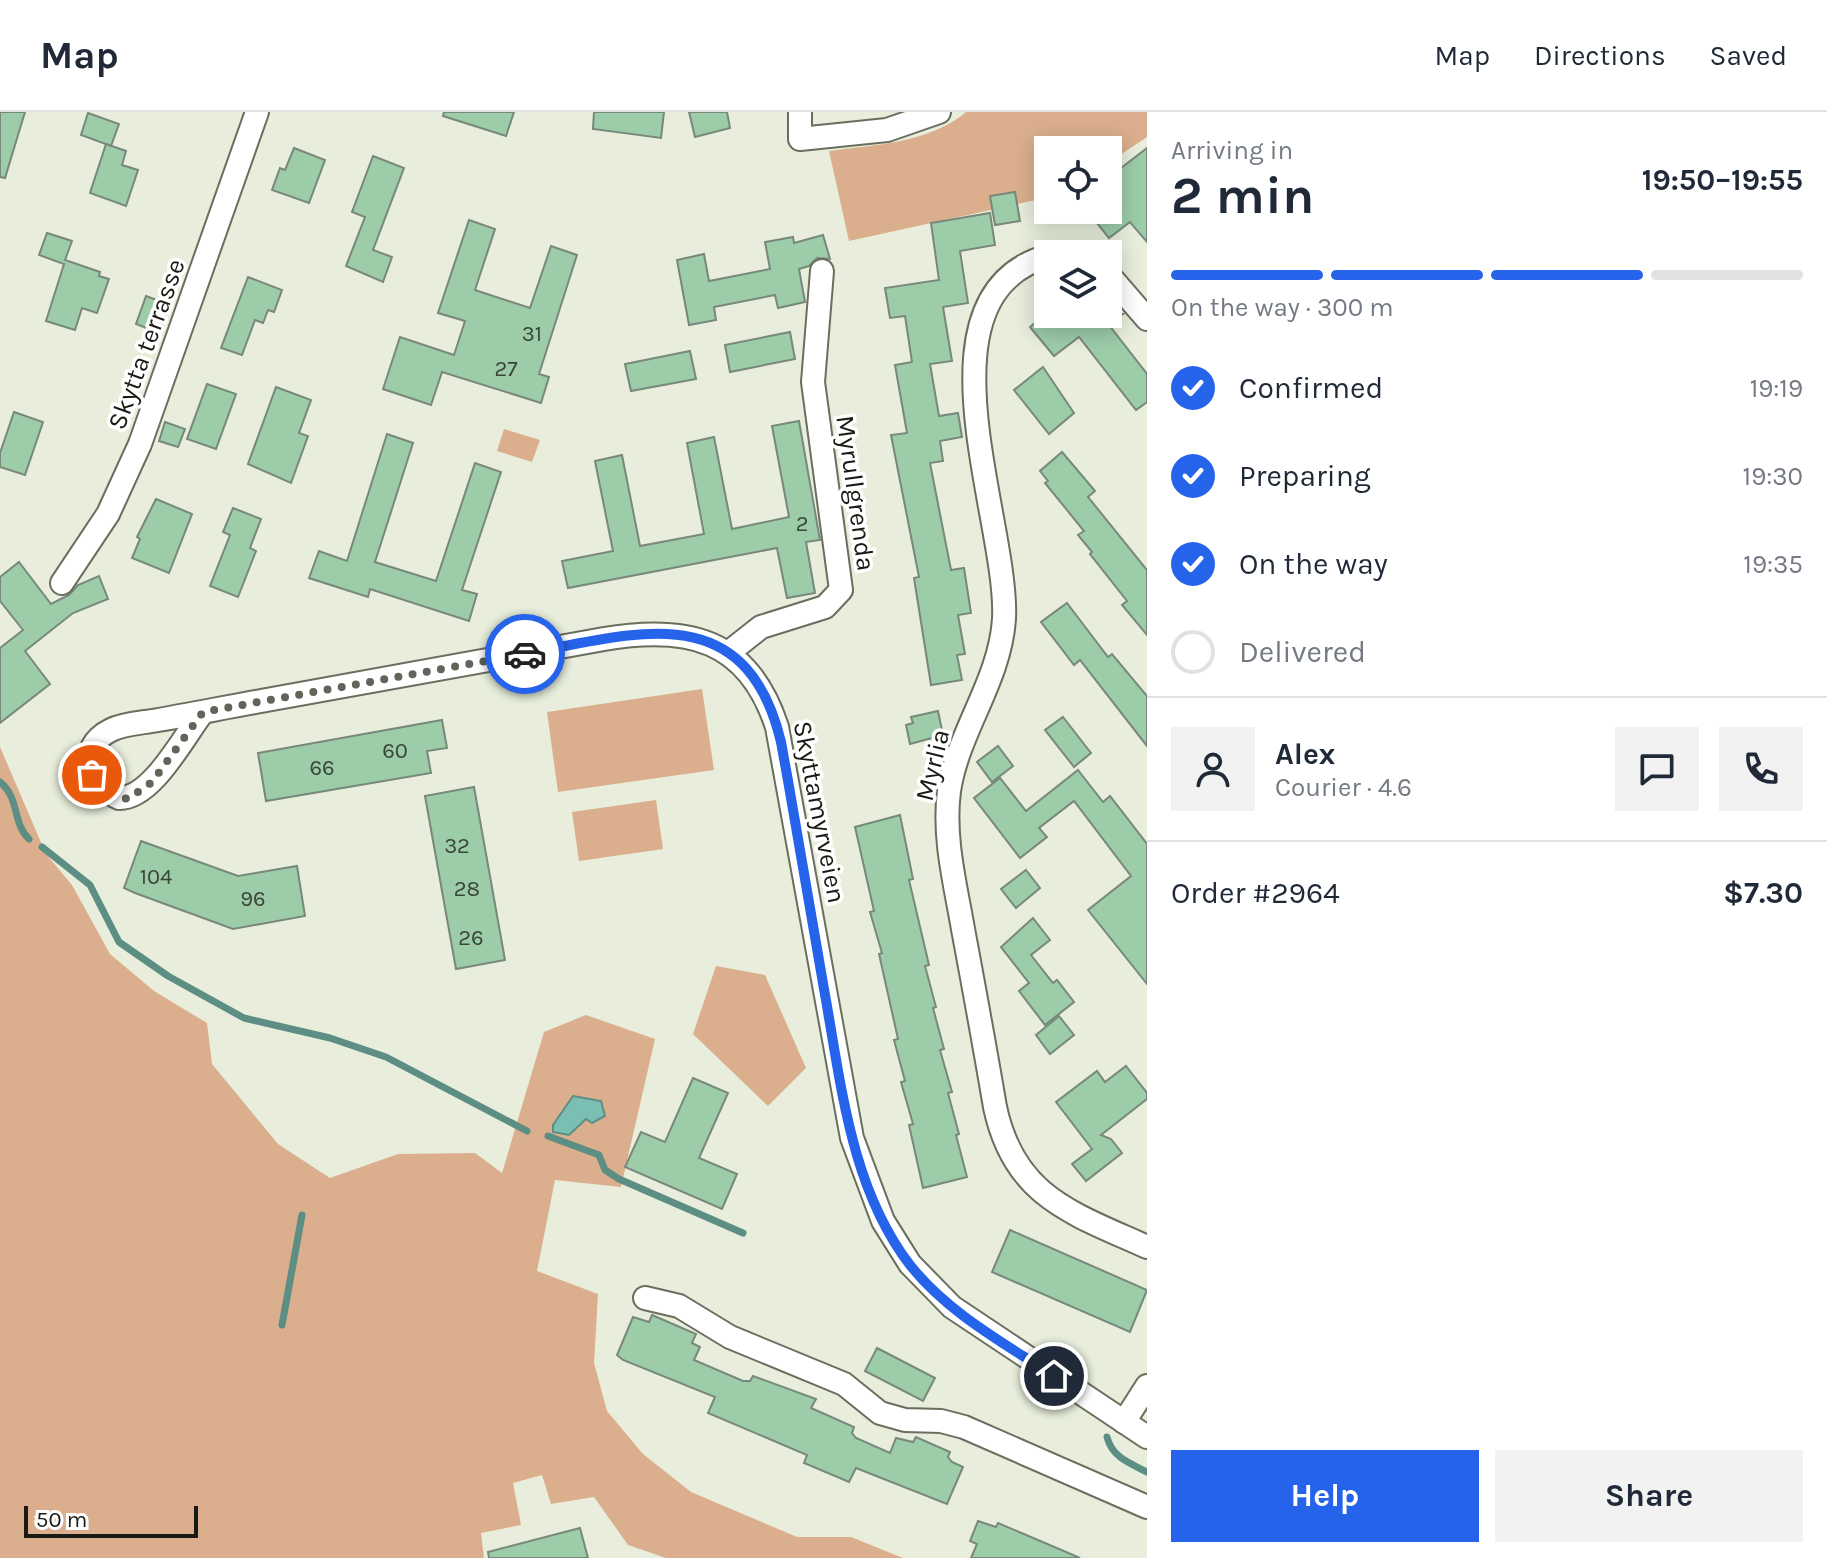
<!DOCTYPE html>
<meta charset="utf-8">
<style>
body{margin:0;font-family:Karla,sans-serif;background:#f2f2f3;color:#1f2937;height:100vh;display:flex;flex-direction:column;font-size:30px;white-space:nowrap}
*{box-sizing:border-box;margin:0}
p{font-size:26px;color:#747a83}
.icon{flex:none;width:44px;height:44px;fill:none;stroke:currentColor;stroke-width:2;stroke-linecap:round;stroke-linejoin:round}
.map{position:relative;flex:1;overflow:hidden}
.panel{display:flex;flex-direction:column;background:#fff;width:680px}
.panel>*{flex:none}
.controls{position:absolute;left:1034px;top:24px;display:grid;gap:16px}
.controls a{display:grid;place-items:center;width:88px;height:88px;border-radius:0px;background:#fff;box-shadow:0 4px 20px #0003;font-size:40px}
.scale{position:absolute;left:24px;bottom:20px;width:174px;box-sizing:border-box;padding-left:8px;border:4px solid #181a13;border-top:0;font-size:22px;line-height:28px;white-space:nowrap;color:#181a13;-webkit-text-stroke:6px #fff;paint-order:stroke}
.pin{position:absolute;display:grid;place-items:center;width:68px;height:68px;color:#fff;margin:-34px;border:4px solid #fff;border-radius:50%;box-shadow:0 2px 8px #0007}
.courier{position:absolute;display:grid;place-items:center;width:80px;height:80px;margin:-40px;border:6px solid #2563eb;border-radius:50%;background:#fff;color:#222;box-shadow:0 2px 10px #0007}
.head em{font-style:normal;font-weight:700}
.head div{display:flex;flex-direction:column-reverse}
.head{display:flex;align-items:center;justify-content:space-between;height:136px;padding:0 24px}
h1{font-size:52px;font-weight:700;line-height:60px}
.bar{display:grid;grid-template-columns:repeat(4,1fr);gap:12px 8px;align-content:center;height:96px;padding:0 24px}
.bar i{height:10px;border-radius:6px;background:#e0e1e3}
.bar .selected{background:#2563eb}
.bar p{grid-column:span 4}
.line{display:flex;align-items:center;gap:20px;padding:0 24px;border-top:2px solid #e0e1e3}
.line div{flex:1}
.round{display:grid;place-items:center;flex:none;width:84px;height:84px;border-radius:0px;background:#f2f2f3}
ol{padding:0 24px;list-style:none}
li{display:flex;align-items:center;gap:24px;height:88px}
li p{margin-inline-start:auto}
li .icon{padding:8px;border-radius:50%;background:#2563eb;color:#fff;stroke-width:4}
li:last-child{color:#747a83}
li i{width:44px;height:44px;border:4px solid #e0e1e3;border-radius:50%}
.action{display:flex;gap:16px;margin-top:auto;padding:16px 24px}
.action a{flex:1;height:92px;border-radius:0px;background:#2563eb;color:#fff;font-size:32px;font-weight:700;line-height:92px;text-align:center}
.action a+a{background:#f2f2f3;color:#1f2937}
header{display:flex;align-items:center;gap:48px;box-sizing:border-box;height:112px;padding:0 40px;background:#fff;border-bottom:2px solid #e0e1e3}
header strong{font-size:38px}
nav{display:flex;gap:44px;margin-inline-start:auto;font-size:28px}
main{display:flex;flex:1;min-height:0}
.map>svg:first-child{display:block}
.green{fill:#dbaf8e}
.water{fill:#7bbfb4;stroke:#5d8e84;stroke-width:2}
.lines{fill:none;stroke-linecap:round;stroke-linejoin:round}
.stream{stroke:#5d8e84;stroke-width:7}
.building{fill:#9ccca8;stroke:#78887c;stroke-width:2}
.minor-casing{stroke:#6a6e5e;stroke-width:26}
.minor{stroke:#fff;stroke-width:22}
.done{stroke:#616459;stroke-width:8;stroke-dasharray:0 14.4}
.route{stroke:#2563eb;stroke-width:10}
.labels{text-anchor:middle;stroke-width:7;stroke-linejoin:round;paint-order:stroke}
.number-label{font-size:22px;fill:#394638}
.street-label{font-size:26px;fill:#181a13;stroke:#fff}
</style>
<header>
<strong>Map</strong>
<nav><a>Map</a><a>Directions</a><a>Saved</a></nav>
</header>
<main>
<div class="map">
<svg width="1147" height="1446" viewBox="0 0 1147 1446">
<rect width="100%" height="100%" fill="#e8eedb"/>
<!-- green -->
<g class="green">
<path d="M966,0H1147V25L1108,51V38H1048V84L1045,86L849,129L829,39C873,33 930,31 966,0Z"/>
<path d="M504,317L540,328L532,350L497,339Z"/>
<path d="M702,577L714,658L558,680L547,600Z"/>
<path d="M0,635L46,742L72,773L110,842L154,879L207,911L212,952L278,1032L330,1066L398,1042L475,1041L502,1061L544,920L586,903L655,927L621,1075L555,1068L537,1159L598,1182L594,1251L607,1299L643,1342L691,1380L797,1425H851L903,1446H666L628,1433L594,1385L551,1392L542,1363L513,1371L521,1413L481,1421L484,1446H0Z"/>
<path d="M656,688L663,737L579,749L572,700Z"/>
<path d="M716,854L765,863L806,956L768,994L693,922Z"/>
</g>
<!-- water -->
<path class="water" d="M573,984L601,989L605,1004L592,1011L586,1007L569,1023L553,1020V1013Z"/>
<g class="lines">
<!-- stream -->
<g class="stream">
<path d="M0,670C20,686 12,711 29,727"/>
<path d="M42,735L90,773L119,830L168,864L244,906L330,926L386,945L527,1019"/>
<path d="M548,1024L599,1043L605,1058L619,1067L743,1121"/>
<path d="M282,1213L302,1103"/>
<path d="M1107,1325C1112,1345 1129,1351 1147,1360"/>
</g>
</g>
<!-- building -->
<g class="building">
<path d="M0,0H25L5,66L0,65Z"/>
<path d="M444,0H514L506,24L443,4Z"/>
<path d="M594,0H664L661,26L593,17Z"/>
<path d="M689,0H727L730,16L695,25Z"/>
<path d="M88,1L119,12L111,34L81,23Z"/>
<path d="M106,32L126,39L122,53L138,58L126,94L90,81Z"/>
<path d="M294,36L325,48L309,91L272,78L280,56L285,58Z"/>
<path d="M1147,36V130L1130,110L1109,126L1097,111L1121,92L1108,74V66Z"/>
<path d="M373,44L404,56L373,138L392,145L383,170L346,154L365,105L352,100Z"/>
<path d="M1015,80L1020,109L995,113L990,84Z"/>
<path d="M990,101L995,133L960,139L968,191L943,195L952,249L930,252L939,304L958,301L962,325L940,329L943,349L930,351L951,458L964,456L971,501L958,503L965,542L957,543L962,568L931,573L914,466L919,465L891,323L907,321L895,253L912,250L905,204L890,206L885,176L939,168L931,111Z"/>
<path d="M469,108L495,117L475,178L530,196L551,134L577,143L539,262L549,265L541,291L442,260L431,293L383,277L400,225L454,243L465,209L438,201Z"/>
<path d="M47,121L72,129L65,148L100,160L99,164L109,167L97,201L82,196L75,218L46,209L64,152L39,143Z"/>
<path d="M823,123L830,147L817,146L809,154L799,157L805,190L778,196L775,183L714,195L716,208L689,213L677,148L704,142L709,169L770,157L765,130L793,125L794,131Z"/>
<path d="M248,165L282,178L274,200L268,198L263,211L255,208L242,243L221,236Z"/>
<path d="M146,184L170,193L159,221L136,212Z"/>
<path d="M1045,202H1123L1109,213L1147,262V290L1136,298L1079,225L1054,244L1030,215Z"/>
<path d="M790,220L795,247L730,260L725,233Z"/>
<path d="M690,239L696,267L631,279L625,252Z"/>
<path d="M1043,255L1074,301L1049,322L1014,278Z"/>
<path d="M207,272L236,282L216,337L187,327Z"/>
<path d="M276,275L311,288L299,321L308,324L291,371L248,352Z"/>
<path d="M14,300L43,310L25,363L0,355V341Z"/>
<path d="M799,309L820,428L806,430L815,481L787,486L777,436L568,476L562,449L613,439L595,349L622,343L640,434L704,422L687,331L714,325L732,417L789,405L772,314Z"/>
<path d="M165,310L185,317L178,335L159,329Z"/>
<path d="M387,322L413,331L375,450L436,469L475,351L501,360L462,478L477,482L469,509L370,477L368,485L309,466L319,439L347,449Z"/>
<path d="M1062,340L1095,379L1088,385L1147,458V523L1122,493L1127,489L1090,442L1092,440L1078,423L1084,419L1045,371L1048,369L1040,359Z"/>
<path d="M156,387L192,402L169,461L132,446L140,427L137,425Z"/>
<path d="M233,396L261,407L250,436L256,439L238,485L210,474L230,423L223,420Z"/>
<path d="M19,450L51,492L69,483L78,473L99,464L108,487L73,501L25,539L50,572L0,611V536L23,518L0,489V465Z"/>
<path d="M1067,491L1108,545L1112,542L1147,584V634L1080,548L1074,553L1041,510Z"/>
<path d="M938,599L943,623L910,632L906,613L913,611L911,605Z"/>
<path d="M1063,605L1091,641L1074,655L1045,618Z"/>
<path d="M442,608L447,636L427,639L431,661L266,689L258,641Z"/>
<path d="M998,634L1013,654L992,670L977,650Z"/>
<path d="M1078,658L1103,690L1110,684L1147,732V872L1088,798L1131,764L1074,689L1039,716L1047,725L1020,746L974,686L1000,666L1026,699Z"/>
<path d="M474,675L505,848L456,857L425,684Z"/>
<path d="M900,703L913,767L909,768L929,853L925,854L936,895L933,896L944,937L940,938L952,980L948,981L959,1022L956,1023L967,1065L923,1076L909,1013L913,1012L901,970L905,969L894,928L898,927L879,842L882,841L870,800L874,799L855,715Z"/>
<path d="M141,729L238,764L297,754L305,804L233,817L135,781L124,776Z"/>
<path d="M1026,758L1040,776L1016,796L1001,777Z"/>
<path d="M1033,806L1050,828L1031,843L1053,871L1057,868L1074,890L1045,913L1019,879L1029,871L1001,835Z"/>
<path d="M1059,904L1074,923L1050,942L1036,923Z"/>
<path d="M1126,954L1147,981V987L1101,1023L1111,1027L1122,1041L1086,1069L1072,1052L1092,1037L1056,990L1097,959L1105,970Z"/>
<path d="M693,966L728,981L699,1046L737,1062L722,1097L625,1055L641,1020L665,1030Z"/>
<path d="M1010,1118L1147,1178L1130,1220L992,1160Z"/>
<path d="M652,1203L696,1222L692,1231L700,1235L694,1248L743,1269H750L753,1264L816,1287L811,1296L854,1315L852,1321L856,1326L890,1341L896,1326L913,1330L916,1325L950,1340L948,1345L952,1350L963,1355L947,1392L856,1356L849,1370L804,1351L807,1343L708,1301L715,1285L623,1248L617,1243L633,1205L649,1210Z"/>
<path d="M877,1236L935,1266L923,1289L865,1259Z"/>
<path d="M978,1409L996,1415L998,1411L1080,1446H971L977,1432L970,1429Z"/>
<path d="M580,1416L588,1446H489L488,1440Z"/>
</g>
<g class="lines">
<!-- minor casing -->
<g class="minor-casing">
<g id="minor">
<path d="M800,0V27L887,18L939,0"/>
<path d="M1048,144C910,183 1009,409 1004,507C1000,569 958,619 949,679C943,725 955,771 963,817C974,876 985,936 995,995C1014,1085 1072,1101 1147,1135"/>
<path d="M1108,162L1147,207"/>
<path d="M62,471L108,402L140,332L257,0"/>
<path d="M728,541L761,515L825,495L841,478L813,270L822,159"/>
<path d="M203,600C184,624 152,687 119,686C89,673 75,636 111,618C125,611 143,611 158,608C193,602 227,595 261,589C375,569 489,548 604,527C687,513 748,526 777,615L852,1026L883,1109L910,1152L952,1195L1147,1325"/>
<path d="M645,1186L679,1194L730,1225L844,1272L880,1301L905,1308L941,1309L964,1315L1147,1395"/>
<path d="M1124,1310L1147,1274"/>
</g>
</g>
<!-- minor -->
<use href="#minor" class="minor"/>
</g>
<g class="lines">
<!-- done -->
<path class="done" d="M92,663L108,682L128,687L152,670L203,600L525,542"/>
<!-- route -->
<path class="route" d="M525,542C636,521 746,484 781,630C796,712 810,794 824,877C841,970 850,1075 910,1153C948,1201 1004,1231 1054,1264"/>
</g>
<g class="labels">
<!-- number labels -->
<g class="number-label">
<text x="532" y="229">31</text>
<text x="506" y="264">27</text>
<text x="802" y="419">2</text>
<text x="395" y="646">60</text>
<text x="322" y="663">66</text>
<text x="457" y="741">32</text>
<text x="156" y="772">104</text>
<text x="467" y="784">28</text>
<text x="253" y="794">96</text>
<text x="471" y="833">26</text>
</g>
<!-- street labels -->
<g class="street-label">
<text transform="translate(146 232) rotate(-70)" y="9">Skytta terrasse</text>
<text transform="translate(856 381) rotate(82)" y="9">Myrullgrenda</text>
<text transform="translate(932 653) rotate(-76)" y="9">Myrlia</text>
<text transform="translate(820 700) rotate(79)" y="9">Skyttamyrveien</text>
</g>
</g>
</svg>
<div class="controls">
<a><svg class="icon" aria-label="locate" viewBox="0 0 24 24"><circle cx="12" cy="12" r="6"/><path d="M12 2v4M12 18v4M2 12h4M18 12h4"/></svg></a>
<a><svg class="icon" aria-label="layers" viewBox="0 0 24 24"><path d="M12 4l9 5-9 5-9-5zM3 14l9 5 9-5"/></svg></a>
</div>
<div class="scale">50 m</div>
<div class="pin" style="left:92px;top:663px;background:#ea580c"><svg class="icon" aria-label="bag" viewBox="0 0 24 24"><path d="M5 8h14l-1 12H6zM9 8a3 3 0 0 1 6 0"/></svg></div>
<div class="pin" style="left:1054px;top:1264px;background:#1f2937"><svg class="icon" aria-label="home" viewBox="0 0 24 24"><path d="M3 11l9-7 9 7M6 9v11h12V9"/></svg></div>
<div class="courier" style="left:525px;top:542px"><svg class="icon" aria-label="car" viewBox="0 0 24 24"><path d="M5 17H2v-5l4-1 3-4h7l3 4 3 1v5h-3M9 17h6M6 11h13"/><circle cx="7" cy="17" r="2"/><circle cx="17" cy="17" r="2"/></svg></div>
</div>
<section class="panel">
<div class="head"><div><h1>2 min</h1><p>Arriving in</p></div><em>19:50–19:55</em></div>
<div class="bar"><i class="selected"></i><i class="selected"></i><i class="selected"></i><i></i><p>On the way · 300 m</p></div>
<ol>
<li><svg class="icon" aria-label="check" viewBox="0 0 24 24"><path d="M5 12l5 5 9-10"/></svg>Confirmed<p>19:19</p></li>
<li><svg class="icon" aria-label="check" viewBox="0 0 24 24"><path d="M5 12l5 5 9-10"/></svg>Preparing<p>19:30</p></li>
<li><svg class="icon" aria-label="check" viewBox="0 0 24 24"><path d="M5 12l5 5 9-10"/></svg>On the way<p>19:35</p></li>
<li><i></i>Delivered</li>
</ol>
<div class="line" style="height:144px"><a class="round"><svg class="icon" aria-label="person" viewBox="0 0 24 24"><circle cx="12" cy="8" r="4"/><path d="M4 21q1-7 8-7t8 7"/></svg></a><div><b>Alex</b><p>Courier · 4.6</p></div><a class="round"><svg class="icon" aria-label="chat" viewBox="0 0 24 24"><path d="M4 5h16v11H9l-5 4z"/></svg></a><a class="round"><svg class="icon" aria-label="phone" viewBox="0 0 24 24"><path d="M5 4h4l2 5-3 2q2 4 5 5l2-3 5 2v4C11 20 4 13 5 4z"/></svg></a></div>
<div class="line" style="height:104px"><div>Order #2964</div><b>$7.30</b></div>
<div class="action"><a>Help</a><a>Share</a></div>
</section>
</main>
